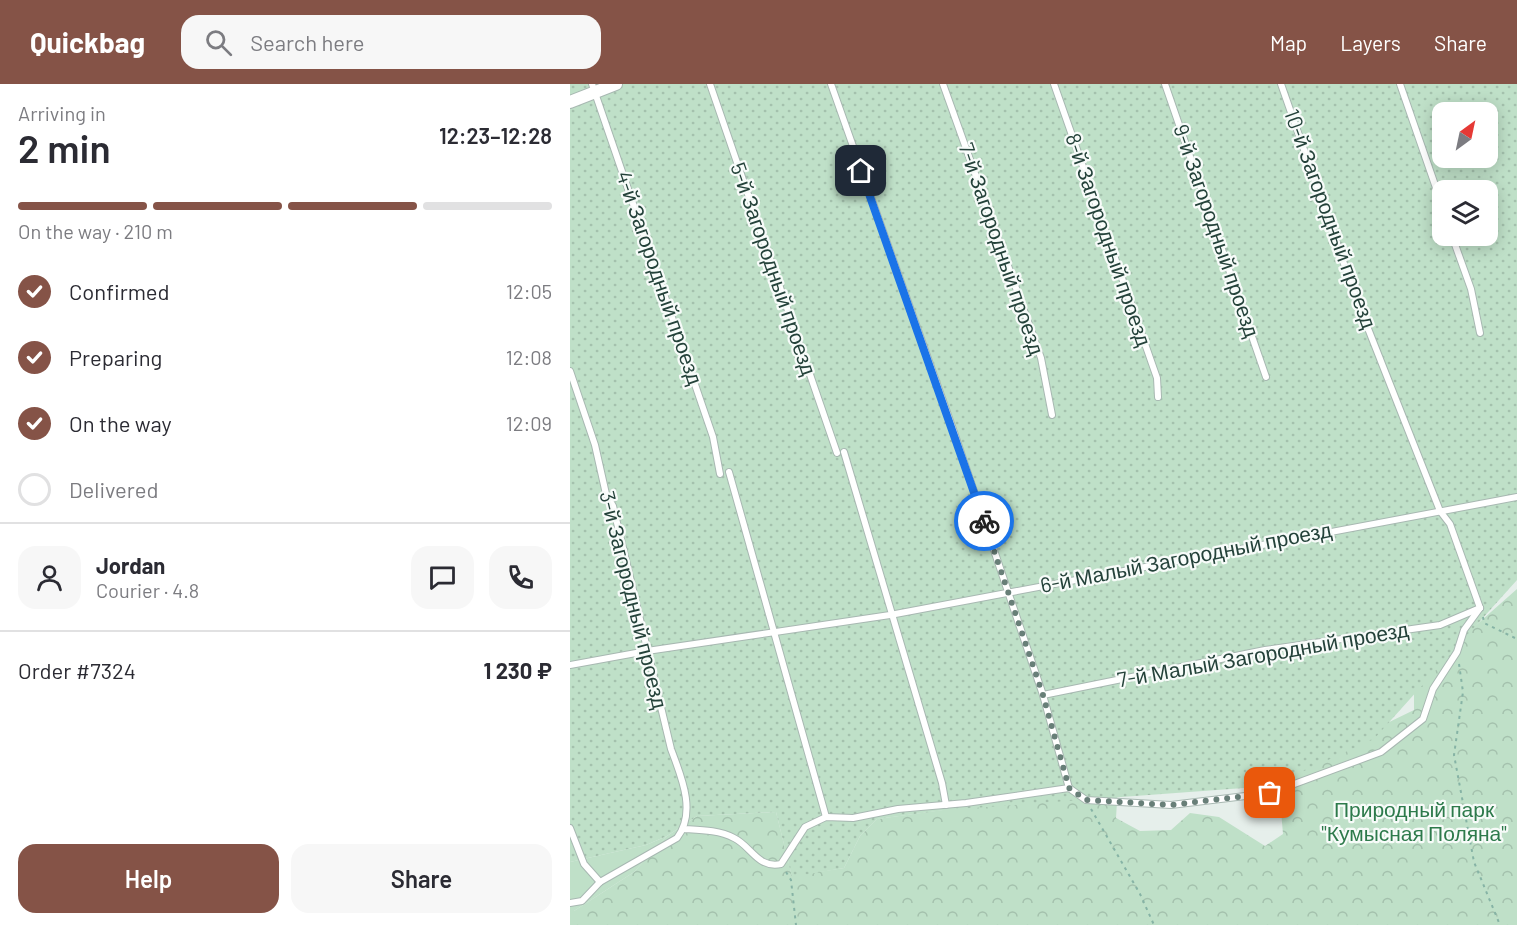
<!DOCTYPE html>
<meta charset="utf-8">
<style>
body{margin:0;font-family:Barlow,sans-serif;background:#f7f7f7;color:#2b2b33;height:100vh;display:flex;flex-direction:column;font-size:22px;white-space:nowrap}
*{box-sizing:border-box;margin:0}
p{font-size:20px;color:#7c7c81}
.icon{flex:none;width:33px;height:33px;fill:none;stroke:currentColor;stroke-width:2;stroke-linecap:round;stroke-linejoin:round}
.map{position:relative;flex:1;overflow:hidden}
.drawer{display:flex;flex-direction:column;background:#fff;width:570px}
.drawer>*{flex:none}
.needle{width:39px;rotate:33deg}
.controls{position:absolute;left:862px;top:18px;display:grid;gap:12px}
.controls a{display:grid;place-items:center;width:66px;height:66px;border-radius:12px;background:#fff;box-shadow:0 3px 15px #0003;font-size:30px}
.pin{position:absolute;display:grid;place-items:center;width:51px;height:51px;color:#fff;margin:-26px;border-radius:12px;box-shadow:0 3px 9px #0006}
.courier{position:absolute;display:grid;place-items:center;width:60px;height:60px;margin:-30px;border:4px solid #1a73e8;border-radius:50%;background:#fff;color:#222;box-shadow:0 2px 8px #0007}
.headline em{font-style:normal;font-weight:600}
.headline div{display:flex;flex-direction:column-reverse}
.headline{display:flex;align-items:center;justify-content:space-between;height:102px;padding:0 18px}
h1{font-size:39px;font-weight:600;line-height:45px}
.bar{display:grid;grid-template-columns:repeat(4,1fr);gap:9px 6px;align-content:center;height:72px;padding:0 18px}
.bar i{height:8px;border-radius:4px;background:#e1e1e2}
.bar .on{background:#855347}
.bar p{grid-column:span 4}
.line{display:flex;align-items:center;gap:15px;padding:0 18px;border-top:2px solid #e1e1e2}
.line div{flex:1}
.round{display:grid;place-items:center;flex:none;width:63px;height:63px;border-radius:18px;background:#f7f7f7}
ol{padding:0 18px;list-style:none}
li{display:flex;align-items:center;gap:18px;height:66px}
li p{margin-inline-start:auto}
li .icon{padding:6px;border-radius:50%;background:#855347;color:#fff;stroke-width:4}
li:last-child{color:#7c7c81}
li i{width:33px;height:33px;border:3px solid #e1e1e2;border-radius:50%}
.primary-button{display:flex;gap:12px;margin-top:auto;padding:12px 18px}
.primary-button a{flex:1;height:69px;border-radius:18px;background:#855347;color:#fff;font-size:24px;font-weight:600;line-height:69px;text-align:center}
.primary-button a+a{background:#f7f7f7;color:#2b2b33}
header{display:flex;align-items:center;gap:36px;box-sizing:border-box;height:84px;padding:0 30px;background:#855347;color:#fff}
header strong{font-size:28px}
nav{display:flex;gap:33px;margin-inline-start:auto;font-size:21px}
.search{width:420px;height:54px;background:#f7f7f7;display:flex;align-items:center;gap:15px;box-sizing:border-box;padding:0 21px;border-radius:18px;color:#7c7c81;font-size:22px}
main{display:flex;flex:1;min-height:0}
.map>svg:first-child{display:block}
.grass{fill:#bfe0c8}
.forest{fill:url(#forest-crowns)}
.garden{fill:url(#garden-dots);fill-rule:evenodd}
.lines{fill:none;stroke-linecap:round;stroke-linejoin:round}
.lane-casing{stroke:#a8b8b2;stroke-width:8}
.street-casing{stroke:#a8b8b2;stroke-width:14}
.path{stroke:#86b3a5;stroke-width:2;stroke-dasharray:3 4.5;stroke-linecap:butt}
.lane{stroke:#fff;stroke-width:6}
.street{stroke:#fff;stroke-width:12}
.done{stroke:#687f78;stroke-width:6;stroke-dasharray:0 10.8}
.route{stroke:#1a73e8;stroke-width:8}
.labels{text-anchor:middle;stroke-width:4.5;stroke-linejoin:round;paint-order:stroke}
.street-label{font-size:21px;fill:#24423a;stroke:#f7fbf9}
.park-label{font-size:21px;fill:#2d7a4b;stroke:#f7fbf9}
</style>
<header>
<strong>Quickbag</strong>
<div class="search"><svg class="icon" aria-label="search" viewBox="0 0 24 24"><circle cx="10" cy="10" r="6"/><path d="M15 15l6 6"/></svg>Search here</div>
<nav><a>Map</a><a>Layers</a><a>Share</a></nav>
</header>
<main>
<section class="drawer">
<div class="headline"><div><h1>2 min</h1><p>Arriving in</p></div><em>12:23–12:28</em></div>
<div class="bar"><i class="on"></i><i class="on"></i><i class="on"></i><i></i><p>On the way · 210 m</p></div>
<ol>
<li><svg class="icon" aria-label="check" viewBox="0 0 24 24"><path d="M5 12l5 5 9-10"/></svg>Confirmed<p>12:05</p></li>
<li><svg class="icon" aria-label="check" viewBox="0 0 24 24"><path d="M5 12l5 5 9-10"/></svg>Preparing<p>12:08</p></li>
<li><svg class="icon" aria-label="check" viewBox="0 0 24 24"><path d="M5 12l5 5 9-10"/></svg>On the way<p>12:09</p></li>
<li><i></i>Delivered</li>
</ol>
<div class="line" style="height:108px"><a class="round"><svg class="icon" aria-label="person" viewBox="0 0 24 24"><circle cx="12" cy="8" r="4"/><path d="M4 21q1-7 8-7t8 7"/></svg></a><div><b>Jordan</b><p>Courier · 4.8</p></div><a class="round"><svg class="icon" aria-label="chat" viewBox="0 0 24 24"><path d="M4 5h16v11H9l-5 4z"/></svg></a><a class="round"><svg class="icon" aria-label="phone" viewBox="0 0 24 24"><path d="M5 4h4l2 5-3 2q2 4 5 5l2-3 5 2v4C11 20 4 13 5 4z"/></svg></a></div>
<div class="line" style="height:78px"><div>Order #7324</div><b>1 230 ₽</b></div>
<div class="primary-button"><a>Help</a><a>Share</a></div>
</section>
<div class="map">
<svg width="947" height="841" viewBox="0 0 947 841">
<defs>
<pattern id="forest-crowns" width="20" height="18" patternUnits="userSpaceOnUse" patternTransform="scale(1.5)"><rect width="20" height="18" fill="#bfe0c8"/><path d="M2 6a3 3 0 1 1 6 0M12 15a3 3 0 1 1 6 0" fill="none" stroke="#a4c1ad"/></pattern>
<pattern id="garden-dots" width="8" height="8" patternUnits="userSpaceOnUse" patternTransform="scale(1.5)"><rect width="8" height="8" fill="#bfe0c8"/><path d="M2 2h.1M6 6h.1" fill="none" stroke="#a4c1ad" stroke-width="1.8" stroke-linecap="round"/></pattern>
</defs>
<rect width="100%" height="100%" fill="#e6efeb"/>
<!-- grass -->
<path class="grass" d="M97,752L64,788L4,827H0V778L76,761Z"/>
<!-- forest -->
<path class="forest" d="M947,505V841H0V827H4L64,788L97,752L127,732L206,728L222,792L274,784L290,752L307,735L548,702L546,734L570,747L601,746L620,729L649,733L695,762L713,750L708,692L844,626V596Z"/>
<!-- garden -->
<path class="garden" d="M0,0H947V496L804,655L701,702L375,726L307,735L290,752L274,784L222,793L206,728L127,732L97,752L76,761L0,778ZM873,28H918V74H873ZM873,106H918V152H873Z"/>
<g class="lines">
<!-- lane casing -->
<g class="lane-casing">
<g id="lane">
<path d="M22,0L143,353L150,390"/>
<path d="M140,0L267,369"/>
<path d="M261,0L384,348L473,611L499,704"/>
<path d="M373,0L471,274L482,331"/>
<path d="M484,0L587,294L588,313"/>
<path d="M595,0L696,293"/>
<path d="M711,0L786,214L870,427L880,440L910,524"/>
<path d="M830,0L873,124"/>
<path d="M882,152L901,205L910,249"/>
<path d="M0,287L25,361L36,410L43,422L101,665C111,692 127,728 107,754L30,798L12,817L0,819"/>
<path d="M274,368L372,699L376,721"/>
<path d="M159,388L256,733"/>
<path d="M0,581L77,567L320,531L947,413"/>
<path d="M473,611L695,566L870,541L910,524"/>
<path d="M499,704L516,716L601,721L700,709L811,668L853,635L863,605L887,568L894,546L910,524"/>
<path d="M0,744L14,780L30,798"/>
<path d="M113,745C130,746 149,746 164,754C181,762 188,785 211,780L235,743L256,733L283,734L328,725L396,719L499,704"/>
</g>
</g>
<!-- street casing -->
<g class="street-casing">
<path id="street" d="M0,18L46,0"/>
</g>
<!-- path -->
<g class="path">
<path d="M913,533L914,539L947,555"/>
<path d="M889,580L893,608L884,671L904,778L930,841"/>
<path d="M521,725L570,810L584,841"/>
<path d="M216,788L221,796L226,841"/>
</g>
<!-- lane -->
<use href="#lane" class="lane"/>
<!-- street -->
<use href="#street" class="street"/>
</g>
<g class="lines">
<!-- done -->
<path class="done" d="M414,437L473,611L499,704L516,716L601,721L700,709"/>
<!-- route -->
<path class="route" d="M291,87L414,437"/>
</g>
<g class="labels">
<!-- street labels -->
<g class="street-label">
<text transform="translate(760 135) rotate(70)" y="7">10-й Загородный проезд</text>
<text transform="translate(646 147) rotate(71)" y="7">9-й Загородный проезд</text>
<text transform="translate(538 156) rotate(71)" y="7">8-й Загородный проезд</text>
<text transform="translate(431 165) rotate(71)" y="7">7-й Загородный проезд</text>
<text transform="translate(203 185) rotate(71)" y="7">5-й Загородный проезд</text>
<text transform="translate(89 194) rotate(71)" y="7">4-й Загородный проезд</text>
<text transform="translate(616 474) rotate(-11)" y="7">6-й Малый Загородный проезд</text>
<text transform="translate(63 516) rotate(76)" y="7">3-й Загородный проезд</text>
<text transform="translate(693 571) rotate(-10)" y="7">7-й Малый Загородный проезд</text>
</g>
<!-- park labels -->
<g class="park-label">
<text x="844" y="733">Природный парк<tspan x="844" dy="24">"Кумысная Поляна"</tspan></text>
</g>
</g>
</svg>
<div class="controls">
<a><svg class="needle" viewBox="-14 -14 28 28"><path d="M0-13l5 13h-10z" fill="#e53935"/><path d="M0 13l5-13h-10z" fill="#7c7c81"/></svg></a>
<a><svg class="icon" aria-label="layers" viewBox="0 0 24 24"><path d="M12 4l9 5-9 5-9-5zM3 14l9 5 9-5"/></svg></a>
</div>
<div class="pin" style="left:700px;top:709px;background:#ea580c"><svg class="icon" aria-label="bag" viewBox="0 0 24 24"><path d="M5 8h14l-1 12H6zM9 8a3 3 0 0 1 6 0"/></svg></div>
<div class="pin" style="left:291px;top:87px;background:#1f2937"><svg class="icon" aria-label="home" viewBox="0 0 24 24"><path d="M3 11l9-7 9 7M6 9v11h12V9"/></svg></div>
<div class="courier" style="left:414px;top:437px"><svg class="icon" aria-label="bike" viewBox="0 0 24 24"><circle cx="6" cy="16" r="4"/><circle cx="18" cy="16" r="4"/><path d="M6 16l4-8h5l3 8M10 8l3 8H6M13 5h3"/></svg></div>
</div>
</main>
